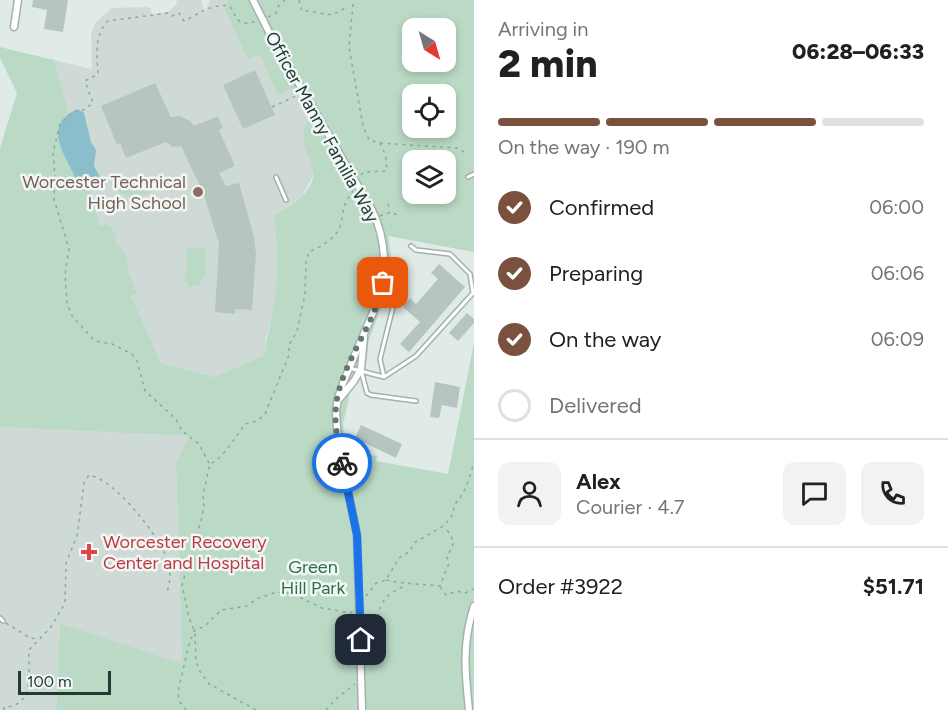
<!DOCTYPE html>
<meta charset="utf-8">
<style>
body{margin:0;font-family:Figtree,sans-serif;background:#f2f2f2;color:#202124;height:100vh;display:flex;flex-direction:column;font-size:22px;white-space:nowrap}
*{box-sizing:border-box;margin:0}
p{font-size:20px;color:#757577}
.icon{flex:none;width:33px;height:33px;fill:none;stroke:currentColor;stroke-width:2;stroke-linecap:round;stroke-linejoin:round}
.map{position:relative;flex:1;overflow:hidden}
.side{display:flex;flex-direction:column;background:#fff;width:474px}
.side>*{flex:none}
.needle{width:39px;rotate:143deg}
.buttons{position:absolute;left:402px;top:18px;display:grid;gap:12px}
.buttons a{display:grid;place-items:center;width:54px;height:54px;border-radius:12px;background:#fff;box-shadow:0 3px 9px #0003;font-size:30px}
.scale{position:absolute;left:18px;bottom:15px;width:93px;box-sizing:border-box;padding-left:6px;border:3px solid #223a35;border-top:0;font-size:16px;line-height:21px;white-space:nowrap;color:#223a35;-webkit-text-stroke:4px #f1f7f4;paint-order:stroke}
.pin{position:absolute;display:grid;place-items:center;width:51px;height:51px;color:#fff;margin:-26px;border-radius:12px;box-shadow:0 3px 9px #0006}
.courier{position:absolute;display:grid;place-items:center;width:60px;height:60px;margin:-30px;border:4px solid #1a73e8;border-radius:50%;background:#fff;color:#222;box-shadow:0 2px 8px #0007}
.headline em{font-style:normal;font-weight:800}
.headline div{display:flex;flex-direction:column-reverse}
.headline{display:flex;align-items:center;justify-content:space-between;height:102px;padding:0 24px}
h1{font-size:39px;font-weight:800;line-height:45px}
.bar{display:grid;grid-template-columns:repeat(4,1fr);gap:9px 6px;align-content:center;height:72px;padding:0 24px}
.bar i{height:8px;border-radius:4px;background:#e0e0e0}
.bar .selected{background:#7a513f}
.bar p{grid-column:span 4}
.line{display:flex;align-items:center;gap:15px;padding:0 24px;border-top:2px solid #e0e0e0}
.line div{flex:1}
.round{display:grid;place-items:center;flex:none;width:63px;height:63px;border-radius:12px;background:#f2f2f2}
ol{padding:0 24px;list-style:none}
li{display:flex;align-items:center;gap:18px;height:66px}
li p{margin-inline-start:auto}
li .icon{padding:6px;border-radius:50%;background:#7a513f;color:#fff;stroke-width:4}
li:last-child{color:#757577}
li i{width:33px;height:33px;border:3px solid #e0e0e0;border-radius:50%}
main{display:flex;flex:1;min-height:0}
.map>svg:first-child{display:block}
.built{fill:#cfdad6}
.green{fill:#badac5;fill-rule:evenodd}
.water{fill:#8bbecc}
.building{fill:#b6c5c0}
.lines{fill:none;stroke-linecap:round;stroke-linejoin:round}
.lane-casing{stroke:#a3b2ae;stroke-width:6}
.street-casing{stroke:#a3b2ae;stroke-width:9}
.path{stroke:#83aca2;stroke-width:1.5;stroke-dasharray:3 4.5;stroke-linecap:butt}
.lane{stroke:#fff;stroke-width:3}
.street{stroke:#fff;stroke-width:6}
.done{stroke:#647873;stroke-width:6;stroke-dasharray:0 10.8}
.route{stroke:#1a73e8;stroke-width:8}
.education-dot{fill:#8d6e63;stroke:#f1f7f4;stroke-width:2}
.health-dot{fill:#e0444e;stroke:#f1f7f4;stroke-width:2}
.labels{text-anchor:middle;stroke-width:5;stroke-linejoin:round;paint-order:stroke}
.street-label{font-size:18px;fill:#223a35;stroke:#f1f7f4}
.education-label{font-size:18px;fill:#785e54;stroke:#f1f7f4;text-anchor:end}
.health-label{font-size:18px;fill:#be3a42;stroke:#f1f7f4;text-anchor:start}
.park-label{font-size:18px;fill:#2f6e4c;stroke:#f1f7f4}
</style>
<main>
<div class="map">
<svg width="474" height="710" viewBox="0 0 474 710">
<rect width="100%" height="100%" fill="#e0eae7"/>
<!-- built -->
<g class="built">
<path d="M177,0H201L205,14L210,0H228L225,10L248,60L260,55L294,87L313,118L304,128L303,136L313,168L312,178L302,196L274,215L278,248V281L272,320L266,337L267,347L263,356L214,377L161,363L101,231L54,60L92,69L91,33L96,22L112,8L147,7L150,8L152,14L169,12L176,4Z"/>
<path d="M0,427L189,436L176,463L182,665L60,623L56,710H0Z"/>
</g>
<!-- green -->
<g class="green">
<path d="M228,0H474V252L388,236L391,256L388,288L368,343L367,358L357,384L350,393L343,424L347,450L377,456L376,461L448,474L474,343V710H56L60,623L182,664L176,463L189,436L0,427V148L17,93L0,58V47L54,60L100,227L106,224L111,226L116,236V243L126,254L129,274L137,293L131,296L161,363L214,377L263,356C268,347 265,343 268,334C279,290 279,259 274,215C283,209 294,204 302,196C329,171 297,150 304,129C305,124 310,121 313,118L294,88L278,95L260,55L248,60L225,10ZM412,28H446V62H412ZM412,94H446V128H412ZM412,160H446V194H412Z"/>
<path d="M139,175L149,176L155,185V190L138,198L120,194L116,185L120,182H136Z"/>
<path d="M206,248V274L199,285L190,287C181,279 185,275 187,264C187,259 187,254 187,249Z"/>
</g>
<!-- water -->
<path class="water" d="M78,109L84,113L91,142L96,150L94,166L100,177L93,182L86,190H81L79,187C71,160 37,127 78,109Z"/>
<!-- building -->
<g class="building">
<path d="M33,0H68L63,32L44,29L47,10L32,7Z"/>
<path d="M255,70L275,115L243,129L223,85Z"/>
<path d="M155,83L171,117L180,116L190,121L194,126L218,116L223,128L219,130L235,166L219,173L226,186L239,183L254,237L256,254L252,310L235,309V314L215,312L219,244L203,192L181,146L173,147L166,142L126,158L120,143L117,145L101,106Z"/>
<path d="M439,264L465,287L409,352L400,344L420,322L403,307L410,298L416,304L438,279L431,273Z"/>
<path d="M467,313L474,319V323L458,341L449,333Z"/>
<path d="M435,382L460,387L457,408L442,405L439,418L430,417Z"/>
<path d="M361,425L402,444L396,458L355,438Z"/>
</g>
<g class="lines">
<!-- lane casing -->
<g class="lane-casing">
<g id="lane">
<path d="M276,177L286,200"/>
<path d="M468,177L474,174"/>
<path d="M383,282L398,285"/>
<path d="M349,368L384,377L416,356L473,293L470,274L450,254L416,250L411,246"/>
<path d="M361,370L367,393L371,395L416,401"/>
<path d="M384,377L380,359L403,267"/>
<path d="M0,618L3,621"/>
</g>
</g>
<!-- street casing -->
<g class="street-casing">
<g id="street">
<path d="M253,0L269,32L372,210C385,237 387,267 380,296L343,383L338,398L336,411L338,443L357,535L362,710"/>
<path d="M14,27L18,0"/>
<path d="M340,398L354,381L361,369L364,337"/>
<path d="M469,710C465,672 462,643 474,606"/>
</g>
</g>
<!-- path -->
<g class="path">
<path d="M299,0L302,11C321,9 328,23 347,6"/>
<path d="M353,4L349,47L363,126L369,140L380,143C385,153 388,160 386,171L365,172L359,176"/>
<path d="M268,17L276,13L279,5L285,0"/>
<path d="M272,107L298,95"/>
<path d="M380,143L457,148L464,152"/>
<path d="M388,204L390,211"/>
<path d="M380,216L391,212L399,216"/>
<path d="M209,463L199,444L182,431L176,419L145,391L137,361L132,354L112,344L95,341L72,316L67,303L65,274L69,249L54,199L55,176L53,153L60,124L74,111H82L93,103L85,81L98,74C97,57 94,34 108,21L168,13L172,16L179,13L184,21C199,14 212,3 230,6C239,22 238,26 258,21"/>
<path d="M386,580C404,584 421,584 440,586L449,563L447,557L454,542L445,526"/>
<path d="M440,587L446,595L457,591L465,593L474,589"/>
<path d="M366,596L376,583L386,580L399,558L410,551L414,543L445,525L453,514L454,505C465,495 470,476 474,462"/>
<path d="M6,623L30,638L39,639"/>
<path d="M367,635C385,621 374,619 382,604C386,594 397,590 406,585"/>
<path d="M4,710V707C36,707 28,670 29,650L51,627L65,603L66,563L77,536L84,483L89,475C115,479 162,539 169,564C171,573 170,583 167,592"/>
<path d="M186,710L179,701L178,692L189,644L194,631L205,626L221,610L247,606L256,599L277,592L291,593L322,608L350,613L354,611"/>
<path d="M256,710L209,684L199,670L196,661L195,633L189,617L182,585L202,517L204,505L203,495L210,464C225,457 235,437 245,424L257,421L265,414L289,355V345L297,331L305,294L306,262L309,252C322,246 338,238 341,223C345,207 342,206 353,191"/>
<path d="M326,710L337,698L355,684"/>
</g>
<!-- lane -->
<use href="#lane" class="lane"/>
<!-- street -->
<use href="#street" class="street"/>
</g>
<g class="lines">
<!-- done -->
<path class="done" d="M342,463C338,443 333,420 337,399C345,358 375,324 383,283"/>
<!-- route -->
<path class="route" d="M342,463L357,535L361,640"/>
</g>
<!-- markers -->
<circle class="education-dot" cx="198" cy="192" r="6"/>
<path class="health-dot" d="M86 543h6v6h6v6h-6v6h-6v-6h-6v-6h6z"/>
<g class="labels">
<!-- street labels -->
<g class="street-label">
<text transform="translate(322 127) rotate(61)" y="6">Officer Manny Familia Way</text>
</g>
<!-- education labels -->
<g class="education-label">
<text x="186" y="188">Worcester Technical<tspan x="186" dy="21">High School</tspan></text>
</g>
<!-- health labels -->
<g class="health-label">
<text x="103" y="548">Worcester Recovery<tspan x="103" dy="21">Center and Hospital</tspan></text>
</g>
<!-- park labels -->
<g class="park-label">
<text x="313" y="573">Green<tspan x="313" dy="21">Hill Park</tspan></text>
</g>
</g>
</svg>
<div class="buttons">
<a><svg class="needle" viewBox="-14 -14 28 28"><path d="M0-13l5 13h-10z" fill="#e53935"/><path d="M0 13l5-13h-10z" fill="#757577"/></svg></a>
<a><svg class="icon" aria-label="locate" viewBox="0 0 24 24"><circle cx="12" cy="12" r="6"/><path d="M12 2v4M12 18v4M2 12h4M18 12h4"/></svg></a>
<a><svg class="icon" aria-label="layers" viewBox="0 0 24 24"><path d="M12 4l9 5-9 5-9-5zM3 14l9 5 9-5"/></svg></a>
</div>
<div class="scale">100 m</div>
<div class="pin" style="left:383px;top:283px;background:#ea580c"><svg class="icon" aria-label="bag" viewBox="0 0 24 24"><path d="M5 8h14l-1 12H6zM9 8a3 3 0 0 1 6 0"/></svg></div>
<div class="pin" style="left:361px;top:640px;background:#1f2937"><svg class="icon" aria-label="home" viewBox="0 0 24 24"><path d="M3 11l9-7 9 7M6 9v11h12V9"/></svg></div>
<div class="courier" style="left:342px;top:463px"><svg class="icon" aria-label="bike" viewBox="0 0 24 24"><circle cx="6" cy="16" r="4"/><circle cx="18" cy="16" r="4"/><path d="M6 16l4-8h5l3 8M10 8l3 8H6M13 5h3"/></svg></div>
</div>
<section class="side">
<div class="headline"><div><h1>2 min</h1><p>Arriving in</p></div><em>06:28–06:33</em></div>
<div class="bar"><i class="selected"></i><i class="selected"></i><i class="selected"></i><i></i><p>On the way · 190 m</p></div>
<ol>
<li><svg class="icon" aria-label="check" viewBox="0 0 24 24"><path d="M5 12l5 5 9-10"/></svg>Confirmed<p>06:00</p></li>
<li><svg class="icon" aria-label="check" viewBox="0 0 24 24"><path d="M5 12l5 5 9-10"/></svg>Preparing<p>06:06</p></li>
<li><svg class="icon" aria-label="check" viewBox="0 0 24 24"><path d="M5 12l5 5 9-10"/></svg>On the way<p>06:09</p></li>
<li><i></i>Delivered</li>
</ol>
<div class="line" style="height:108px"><a class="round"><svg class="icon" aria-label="person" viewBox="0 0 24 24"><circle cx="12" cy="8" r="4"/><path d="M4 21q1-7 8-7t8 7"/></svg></a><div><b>Alex</b><p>Courier · 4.7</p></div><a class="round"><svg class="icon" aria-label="chat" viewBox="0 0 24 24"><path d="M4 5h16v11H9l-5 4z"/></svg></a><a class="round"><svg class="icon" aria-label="phone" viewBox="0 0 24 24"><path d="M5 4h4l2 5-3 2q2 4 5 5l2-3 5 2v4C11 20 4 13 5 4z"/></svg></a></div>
<div class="line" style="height:78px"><div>Order #3922</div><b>$51.71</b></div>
</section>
</main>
